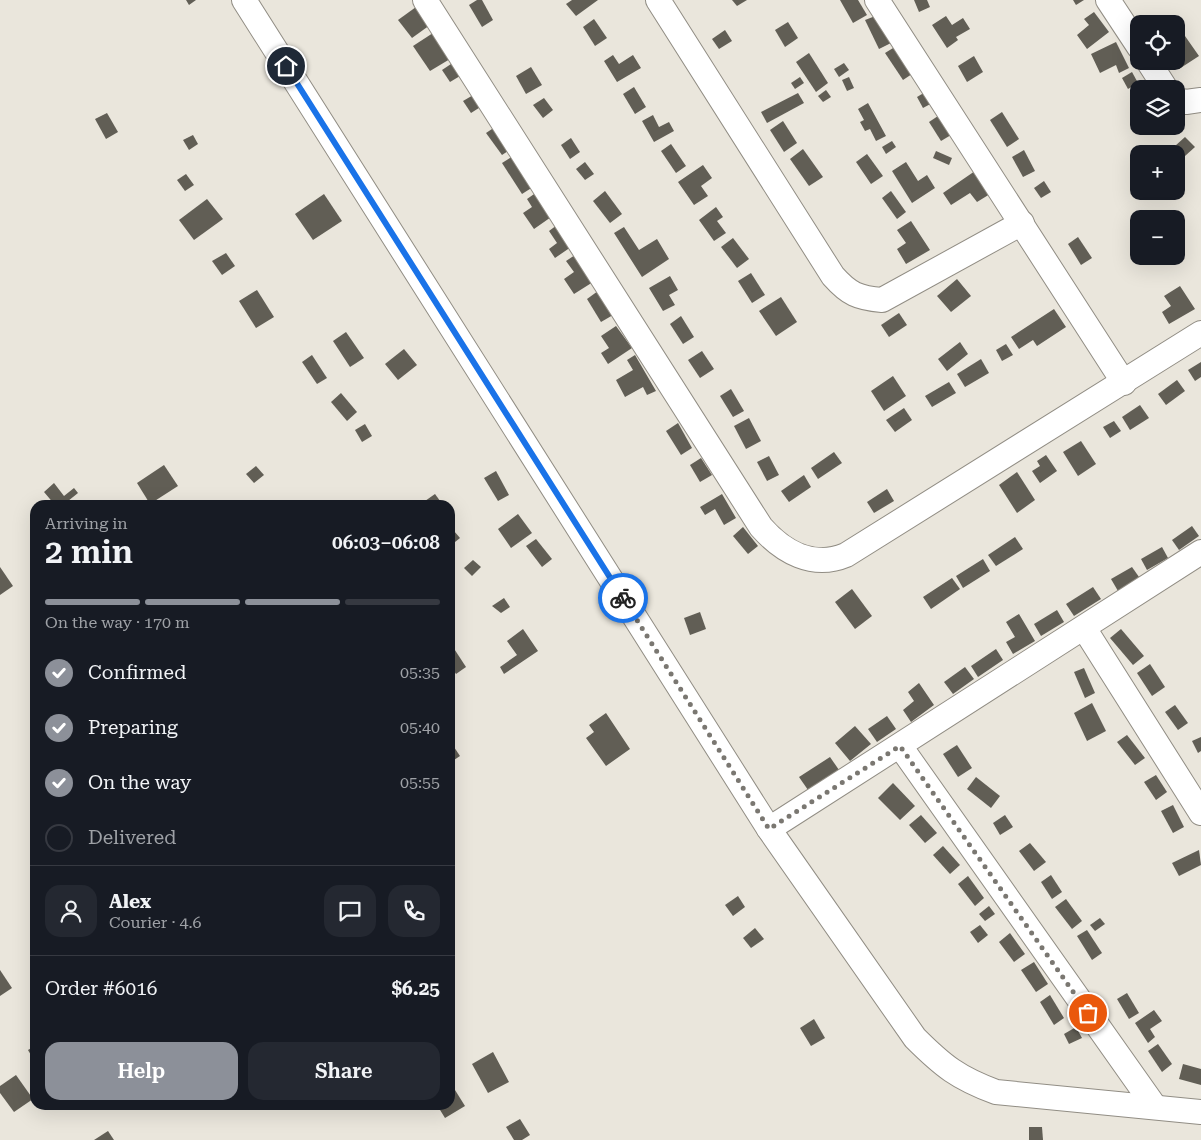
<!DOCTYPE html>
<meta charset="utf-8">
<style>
body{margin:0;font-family:"Roboto Serif",serif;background:#242831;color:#f1f3f6;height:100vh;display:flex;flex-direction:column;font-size:19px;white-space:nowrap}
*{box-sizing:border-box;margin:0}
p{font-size:16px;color:#9ea1a6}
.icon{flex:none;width:28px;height:28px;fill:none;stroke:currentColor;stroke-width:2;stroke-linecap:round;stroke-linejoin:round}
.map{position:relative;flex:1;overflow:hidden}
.side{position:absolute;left:30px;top:500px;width:425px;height:610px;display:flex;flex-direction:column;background:#171b24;border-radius:15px;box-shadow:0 5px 20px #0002}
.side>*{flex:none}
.controls{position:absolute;left:1130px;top:15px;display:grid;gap:10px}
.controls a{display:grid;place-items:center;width:55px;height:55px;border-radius:10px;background:#171b24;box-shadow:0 5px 20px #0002;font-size:25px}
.pin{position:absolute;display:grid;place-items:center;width:42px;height:42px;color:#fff;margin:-21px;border:2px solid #fff;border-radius:50%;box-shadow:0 1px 5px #0007}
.courier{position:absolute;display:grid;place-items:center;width:50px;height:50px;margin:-25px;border:4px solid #1a73e8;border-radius:50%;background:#fff;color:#222;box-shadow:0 1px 6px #0007}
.head em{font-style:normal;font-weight:600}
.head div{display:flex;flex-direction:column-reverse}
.head{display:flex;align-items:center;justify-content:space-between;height:85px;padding:0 15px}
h1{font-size:32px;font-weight:600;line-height:38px}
.bar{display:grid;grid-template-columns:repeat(4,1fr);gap:8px 5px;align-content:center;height:60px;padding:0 15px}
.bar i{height:6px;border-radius:4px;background:#363941}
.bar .active{background:#8c9099}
.bar p{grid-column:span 4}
.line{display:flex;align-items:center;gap:12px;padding:0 15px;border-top:1px solid #363941}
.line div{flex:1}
.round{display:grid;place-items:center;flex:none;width:52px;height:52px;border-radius:15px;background:#242831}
ol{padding:0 15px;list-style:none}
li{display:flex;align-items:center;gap:15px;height:55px}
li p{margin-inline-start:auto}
li .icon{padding:5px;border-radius:50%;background:#8c9099;color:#fff;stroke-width:4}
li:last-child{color:#9ea1a6}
li i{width:28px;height:28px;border:2px solid #363941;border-radius:50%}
.action{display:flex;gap:10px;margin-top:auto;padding:10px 15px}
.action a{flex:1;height:58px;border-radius:15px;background:#8c9099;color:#fff;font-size:20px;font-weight:600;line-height:58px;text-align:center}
.action a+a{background:#242831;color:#f1f3f6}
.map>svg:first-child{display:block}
.building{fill:#615e55}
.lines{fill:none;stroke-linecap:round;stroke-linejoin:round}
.minor-casing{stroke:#918d84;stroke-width:26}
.minor{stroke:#fff;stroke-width:24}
.done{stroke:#7a7771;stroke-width:5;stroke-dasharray:0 9}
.route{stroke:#1a73e8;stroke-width:6}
</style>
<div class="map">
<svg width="1201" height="1140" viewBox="0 0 1201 1140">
<rect width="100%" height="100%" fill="#eae6dc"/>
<!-- building -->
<g class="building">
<path d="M186,0H196L189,5Z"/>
<path d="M477,0H482L493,20L482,27L469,5Z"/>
<path d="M572,0H598L576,16L566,4Z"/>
<path d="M732,0H747L737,6Z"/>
<path d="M840,0H858L867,15L853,23Z"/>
<path d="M914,0H927L930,7L919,12Z"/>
<path d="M1073,0H1084L1076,5Z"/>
<path d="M416,7L430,25L412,38L398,20Z"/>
<path d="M1094,12L1109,32L1087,49L1077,35L1089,25L1084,19Z"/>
<path d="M878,15L891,43L879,49L865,20Z"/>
<path d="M946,16L952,25L963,18L970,29L956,37L958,40L947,48L932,25Z"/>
<path d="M1159,16L1163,24H1150L1149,21Z"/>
<path d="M594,19L607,38L595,46L583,27Z"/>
<path d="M788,22L798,38L785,47L775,30Z"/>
<path d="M725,30L732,41L719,49L712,39Z"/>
<path d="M433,33L450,59L430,71L413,46Z"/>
<path d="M1185,36L1199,56L1179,69L1173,61H1176V43Z"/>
<path d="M1116,42L1129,68L1119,73L1116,65L1100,73L1091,54Z"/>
<path d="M898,45L915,72L903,80L885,53Z"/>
<path d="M809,53L828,83L816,92L796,62Z"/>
<path d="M613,55L619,64L633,55L641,68L617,82L604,61Z"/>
<path d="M974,56L983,72L967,82L958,66Z"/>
<path d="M844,63L849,70L839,77L834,69Z"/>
<path d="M451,64L460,76L450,82L442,70Z"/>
<path d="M531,67L542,85L526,94L516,76Z"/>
<path d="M1132,72L1138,83L1128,89L1122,78Z"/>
<path d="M800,77L804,83L795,89L791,83Z"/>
<path d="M849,77L854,88L847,91L842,80Z"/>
<path d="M634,87L646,107L635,114L623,94Z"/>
<path d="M826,90L831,97L823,102L818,96Z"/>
<path d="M927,91L934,102L923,108L917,97Z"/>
<path d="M798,93L804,103L767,123L761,112Z"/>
<path d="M475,94L482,106L471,113L463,101Z"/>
<path d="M544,98L553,110L543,118L533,105Z"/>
<path d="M868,103L886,136L876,141L870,129L865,131L860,122L864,120L858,109Z"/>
<path d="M1002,112L1019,139L1007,147L990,120Z"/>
<path d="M107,113L118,132L106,139L95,119Z"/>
<path d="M653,115L659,127L669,122L674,131L654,142L642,121Z"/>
<path d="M938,116L951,135L941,141L929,122Z"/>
<path d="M783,121L797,143L784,152L770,130Z"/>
<path d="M1151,126H1169V128L1155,135Z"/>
<path d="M495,127L511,149L502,155L486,133Z"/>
<path d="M193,135L198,144L189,150L183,140Z"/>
<path d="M1185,137L1195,147L1185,156L1175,146Z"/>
<path d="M571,138L580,152L570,159L561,145Z"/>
<path d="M892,141L896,147L886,154L882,147Z"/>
<path d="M671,144L686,166L676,173L661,151Z"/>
<path d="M803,149L823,177L809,186L790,159Z"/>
<path d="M1024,150L1035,171L1023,177L1012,157Z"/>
<path d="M936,151L952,158L949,165L933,158Z"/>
<path d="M867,154L883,176L871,184L856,162Z"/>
<path d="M513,156L533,187L522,194L502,163Z"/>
<path d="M585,162L594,174L585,180L576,169Z"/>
<path d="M906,162L918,181L927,175L935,188L912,203L892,171Z"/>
<path d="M703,165L712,178L701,186L708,196L694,205L678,182Z"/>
<path d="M975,171L990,194L977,202L970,193L951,205L943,193Z"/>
<path d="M186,174L194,185L185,191L177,180Z"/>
<path d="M1044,181L1051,192L1041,198L1034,188Z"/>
<path d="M605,191L622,214L610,223L593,201Z"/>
<path d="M891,191L906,212L897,219L882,198Z"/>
<path d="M537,192L554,215L534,229L523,213L532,207L527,199Z"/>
<path d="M324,194L342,221L313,240L295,214Z"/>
<path d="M207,199L223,219L194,240L179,220Z"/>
<path d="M716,207L723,217L717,221L726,233L714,241L699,220Z"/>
<path d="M911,221L930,250L906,264L897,249L906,243L897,230Z"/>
<path d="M557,225L571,247L555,258L549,249L557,243L549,231Z"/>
<path d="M624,227L639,250L657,239L669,259L642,277L614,233Z"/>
<path d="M1078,237L1092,258L1081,265L1068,244Z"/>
<path d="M733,238L749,259L737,268L721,247Z"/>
<path d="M226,253L235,266L222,275L212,261Z"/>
<path d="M575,255L593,282L574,294L564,279L574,272L566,261Z"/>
<path d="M751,273L765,295L752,303L738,281Z"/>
<path d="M670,276L678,290L669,295L675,305L663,311L649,288Z"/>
<path d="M957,279L971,296L951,312L937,296Z"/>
<path d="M1180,286L1195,309L1169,324L1162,312L1171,306L1164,296Z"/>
<path d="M257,290L274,317L256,328L239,301Z"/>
<path d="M598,291L613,315L601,322L587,299Z"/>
<path d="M781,297L797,322L776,336L759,311Z"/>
<path d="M1054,309L1066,327L1037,346L1033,340L1019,349L1011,337Z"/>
<path d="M899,313L907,325L889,337L881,325Z"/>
<path d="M681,316L694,337L683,344L670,324Z"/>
<path d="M616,326L632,348L608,364L601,353L609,348L601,336Z"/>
<path d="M346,332L364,358L350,367L333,341Z"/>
<path d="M960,342L968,354L947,371L938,359Z"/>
<path d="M1006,344L1013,355L1002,361L996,350Z"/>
<path d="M404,349L417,365L398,380L385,364Z"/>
<path d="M702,351L714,369L700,378L688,360Z"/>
<path d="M312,355L327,378L317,384L302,362Z"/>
<path d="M635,355L656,391L647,395L643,387L625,397L616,380L633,370L627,360Z"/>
<path d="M981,359L989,373L965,387L957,374Z"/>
<path d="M1201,362V377L1195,381L1188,370Z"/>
<path d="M893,376L906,396L884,411L871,391Z"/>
<path d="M1177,380L1185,391L1166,405L1158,394Z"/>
<path d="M949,382L956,393L932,407L925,396Z"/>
<path d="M731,389L744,411L733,417L720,396Z"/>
<path d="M341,393L357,412L347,421L331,402Z"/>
<path d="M1140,405L1149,418L1130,430L1122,417Z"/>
<path d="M904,408L912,420L895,432L886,420Z"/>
<path d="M749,418L761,441L746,449L734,426Z"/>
<path d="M1114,421L1121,431L1110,438L1103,427Z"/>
<path d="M678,423L692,448L681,455L666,431Z"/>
<path d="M365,424L372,436L362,442L355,430Z"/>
<path d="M1081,441L1096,464L1078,476L1063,452Z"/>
<path d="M834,452L842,463L818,479L811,468Z"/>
<path d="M1046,455L1057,471L1040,483L1032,471L1040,466L1037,461Z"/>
<path d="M769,456L779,475L767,481L757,462Z"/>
<path d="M701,458L712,475L700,482L690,465Z"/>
<path d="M164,465L178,486L150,504L137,483Z"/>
<path d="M256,466L264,475L254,483L246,474Z"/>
<path d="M496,471L509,495L498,501L484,478Z"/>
<path d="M1017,472L1035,500L1017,513L999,485Z"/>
<path d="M804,475L811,487L789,502L781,491Z"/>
<path d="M54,483L64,496L74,488L78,493L63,505H55L44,492Z"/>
<path d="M887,489L894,501L874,513L867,502Z"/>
<path d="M435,494L443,505H428L425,501Z"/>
<path d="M722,494L736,518L724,525L715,509L705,515L700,507Z"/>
<path d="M518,514L532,533L511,548L498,529Z"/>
<path d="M1192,526L1199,536L1179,550L1172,540Z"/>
<path d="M743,527L758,546L748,554L733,536Z"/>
<path d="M454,531L460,538L450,546V534Z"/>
<path d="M1015,537L1023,549L996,566L988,555Z"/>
<path d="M536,539L552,559L542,567L526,546Z"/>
<path d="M1162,547L1168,558L1147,570L1141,559Z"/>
<path d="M983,559L990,571L963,588L956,576Z"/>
<path d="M473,560L481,567L472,576L464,568Z"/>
<path d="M0,567L13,586L0,595Z"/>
<path d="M1132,567L1139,577L1118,591L1111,579Z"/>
<path d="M952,578L960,589L931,609L923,597Z"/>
<path d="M1093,587L1101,599L1074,616L1066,604Z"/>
<path d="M852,589L872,616L855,629L835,602Z"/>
<path d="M504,598L510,607L501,613L492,606Z"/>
<path d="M1057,610L1064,622L1041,636L1034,624Z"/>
<path d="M700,612L706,629L690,635L684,618Z"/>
<path d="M1019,614L1035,641L1013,654L1006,642L1015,637L1006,622Z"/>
<path d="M523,629L538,651L504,674L500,667L517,655L507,641Z"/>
<path d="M1121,629L1144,656L1133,665L1110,638Z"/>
<path d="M451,644L466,667L456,674L450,665Z"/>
<path d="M996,649L1003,660L978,677L971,666Z"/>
<path d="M1150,664L1165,687L1152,696L1137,673Z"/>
<path d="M965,667L974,679L953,694L944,682Z"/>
<path d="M1084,668L1095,693L1085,698L1074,672Z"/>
<path d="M919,683L934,705L911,722L903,710L914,701L908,692Z"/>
<path d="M1092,703L1106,731L1087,741L1074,713Z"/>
<path d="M1175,705L1188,723L1178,730L1165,712Z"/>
<path d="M606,713L630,749L606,766L586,738L594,732L589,725Z"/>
<path d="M887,716L896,729L877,742L868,729Z"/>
<path d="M855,726L871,744L850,761L835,743Z"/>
<path d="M1127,735L1145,758L1135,765L1117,742Z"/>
<path d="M1201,737V751L1198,753L1192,741Z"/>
<path d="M450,741L460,756L451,762L450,761Z"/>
<path d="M957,745L972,768L958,777L943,754Z"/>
<path d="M830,757L839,770L808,790L799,777Z"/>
<path d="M1156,775L1167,792L1156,800L1144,782Z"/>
<path d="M976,777L1000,796L991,808L967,789Z"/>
<path d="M893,783L915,806L900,820L878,798Z"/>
<path d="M1173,805L1184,827L1173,833L1161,811Z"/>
<path d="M921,815L937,833L925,843L909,825Z"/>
<path d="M1005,815L1013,827L1000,835L993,823Z"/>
<path d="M1030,843L1046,862L1034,871L1019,851Z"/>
<path d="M943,846L960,865L950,874L933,855Z"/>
<path d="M1199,850L1201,865L1179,876L1172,863Z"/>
<path d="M1051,875L1062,892L1052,899L1041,882Z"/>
<path d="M968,876L984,898L975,906L958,884Z"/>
<path d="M738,896L745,907L733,916L725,905Z"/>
<path d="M1066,899L1082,921L1072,929L1055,907Z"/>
<path d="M989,906L995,914L985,921L979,914Z"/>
<path d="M1100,918L1105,924L1095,931L1090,925Z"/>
<path d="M980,925L988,935L978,943L970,932Z"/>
<path d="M755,928L764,939L751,948L743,938Z"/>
<path d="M1087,930L1102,953L1092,960L1077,936Z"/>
<path d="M1010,933L1025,954L1014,962L999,942Z"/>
<path d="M1034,962L1048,984L1036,992L1021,970Z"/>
<path d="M0,970L12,988L0,996Z"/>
<path d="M1127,993L1139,1013L1129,1019L1117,999Z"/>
<path d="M1050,995L1064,1018L1054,1025L1040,1002Z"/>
<path d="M1154,1010L1162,1021L1150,1029L1155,1037L1148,1043L1135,1023Z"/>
<path d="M814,1019L825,1038L811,1046L800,1028Z"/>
<path d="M1076,1027L1082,1038L1069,1044L1064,1034Z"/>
<path d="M1158,1044L1172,1064L1162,1072L1148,1051Z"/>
<path d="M35,1046V1062L28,1050Z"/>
<path d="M493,1052L509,1082L488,1093L472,1064Z"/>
<path d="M1183,1064L1201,1069V1085L1179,1079Z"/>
<path d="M16,1075L33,1099L14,1112L0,1093V1086Z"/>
<path d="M450,1082L465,1106L445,1118L437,1105H450Z"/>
<path d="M520,1119L530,1135L522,1140H514L506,1127Z"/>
<path d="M1029,1127H1042L1043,1140H1029Z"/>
<path d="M108,1131L114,1140H94Z"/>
</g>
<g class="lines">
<!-- minor casing -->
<g class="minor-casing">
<g id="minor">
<path d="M244,0L769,829L915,1038C943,1066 958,1078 996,1092L1201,1112"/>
<path d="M425,0L761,527C783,552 813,569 846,555L1201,333"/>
<path d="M658,0L833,276C849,294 858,298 882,300L1022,223"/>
<path d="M877,0L1124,383"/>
<path d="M1108,0L1139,47"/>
<path d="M1148,61L1166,89"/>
<path d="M1176,100L1186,102L1201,100"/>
<path d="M1084,628L1201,813"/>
<path d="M900,746L1155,1107"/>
<path d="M769,829L1201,552"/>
</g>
</g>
<!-- minor -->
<use href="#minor" class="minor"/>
</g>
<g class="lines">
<!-- done -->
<path class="done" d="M623,598L769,829L900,746L1088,1013"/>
<!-- route -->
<path class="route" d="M286,66L623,598"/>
</g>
</svg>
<div class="controls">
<a><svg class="icon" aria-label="locate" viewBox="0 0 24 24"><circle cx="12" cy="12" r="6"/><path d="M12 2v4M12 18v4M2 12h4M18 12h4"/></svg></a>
<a><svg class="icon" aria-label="layers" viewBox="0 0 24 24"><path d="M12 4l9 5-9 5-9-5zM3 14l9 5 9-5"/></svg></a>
<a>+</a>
<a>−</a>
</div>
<div class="pin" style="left:1088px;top:1013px;background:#ea580c"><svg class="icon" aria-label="bag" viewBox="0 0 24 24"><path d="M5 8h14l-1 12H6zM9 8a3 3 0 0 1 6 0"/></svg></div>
<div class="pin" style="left:286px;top:66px;background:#1f2937"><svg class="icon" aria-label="home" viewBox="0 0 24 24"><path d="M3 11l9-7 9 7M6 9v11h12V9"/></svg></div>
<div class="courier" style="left:623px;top:598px"><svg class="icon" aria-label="bike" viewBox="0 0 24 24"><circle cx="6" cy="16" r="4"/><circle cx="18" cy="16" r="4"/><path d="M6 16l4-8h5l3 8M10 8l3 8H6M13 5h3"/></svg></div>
<section class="side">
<div class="head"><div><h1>2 min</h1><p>Arriving in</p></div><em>06:03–06:08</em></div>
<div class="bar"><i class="active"></i><i class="active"></i><i class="active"></i><i></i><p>On the way · 170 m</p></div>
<ol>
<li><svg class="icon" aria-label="check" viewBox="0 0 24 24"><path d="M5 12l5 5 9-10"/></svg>Confirmed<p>05:35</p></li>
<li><svg class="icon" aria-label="check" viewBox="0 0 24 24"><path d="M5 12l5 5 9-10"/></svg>Preparing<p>05:40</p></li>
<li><svg class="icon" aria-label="check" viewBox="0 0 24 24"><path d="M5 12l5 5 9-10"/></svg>On the way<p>05:55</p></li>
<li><i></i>Delivered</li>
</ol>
<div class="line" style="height:90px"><a class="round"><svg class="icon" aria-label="person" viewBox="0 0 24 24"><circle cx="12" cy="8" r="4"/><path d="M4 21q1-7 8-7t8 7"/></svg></a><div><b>Alex</b><p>Courier · 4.6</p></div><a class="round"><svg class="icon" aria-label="chat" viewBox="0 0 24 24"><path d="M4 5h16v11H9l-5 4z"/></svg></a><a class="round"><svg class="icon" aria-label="phone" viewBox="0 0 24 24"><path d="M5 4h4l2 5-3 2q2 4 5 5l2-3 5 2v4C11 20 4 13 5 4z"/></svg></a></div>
<div class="line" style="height:65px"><div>Order #6016</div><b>$6.25</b></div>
<div class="action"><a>Help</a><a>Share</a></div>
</section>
</div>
